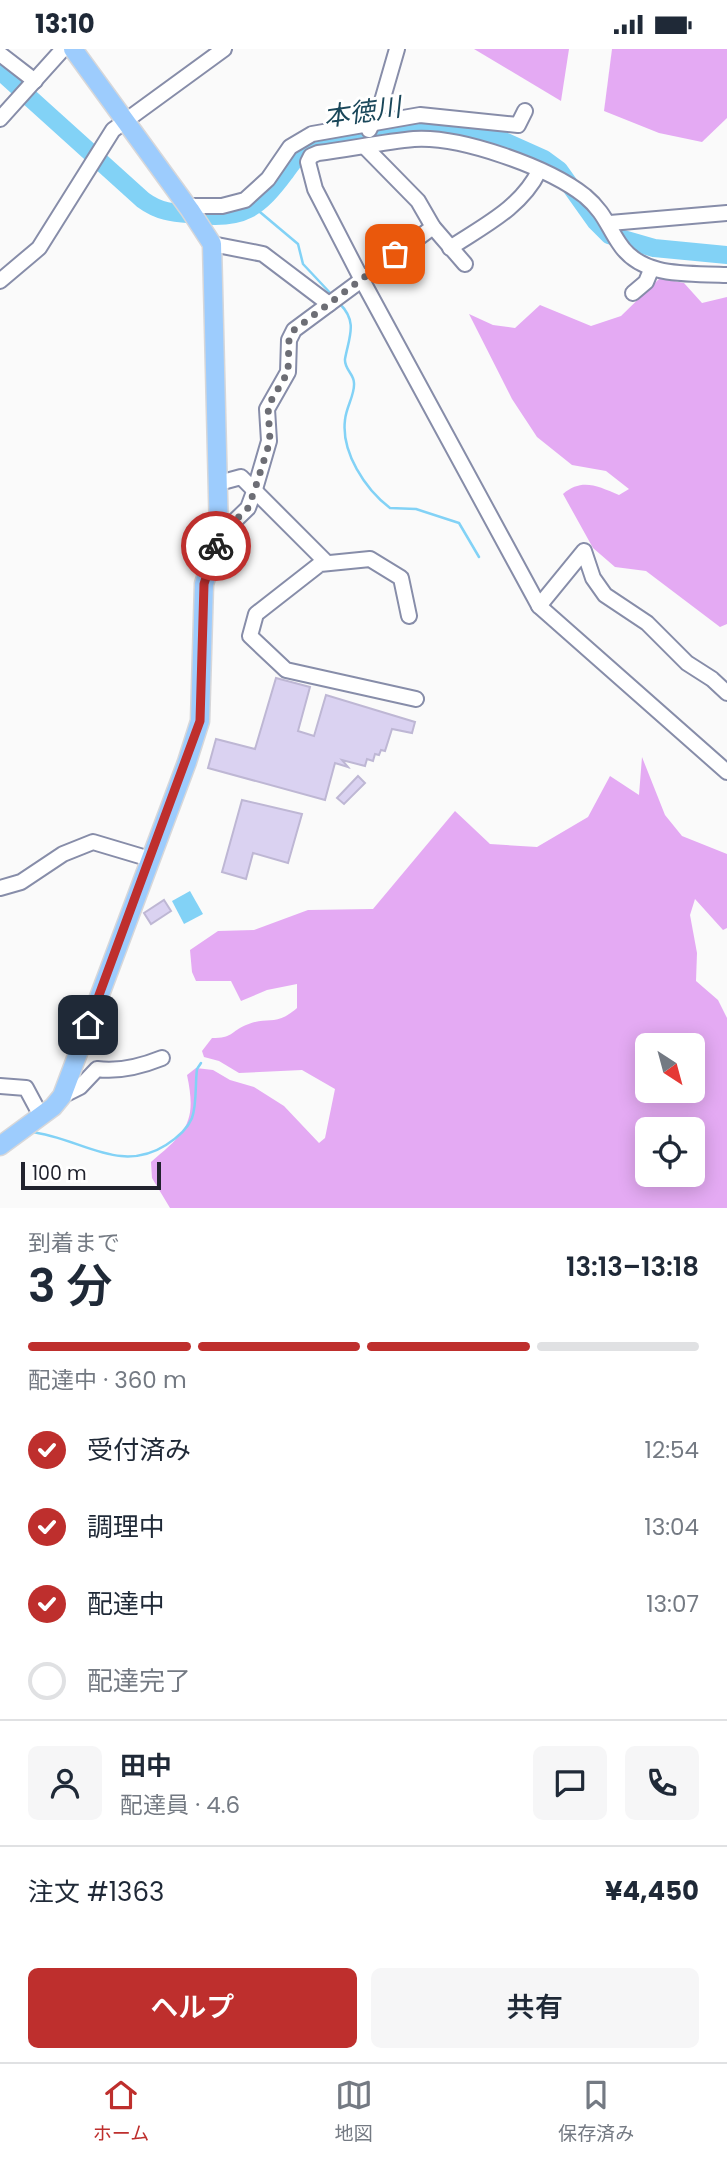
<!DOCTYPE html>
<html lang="ja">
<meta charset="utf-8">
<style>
body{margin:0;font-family:Poppins,"Noto Sans JP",sans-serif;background:#f6f6f7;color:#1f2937;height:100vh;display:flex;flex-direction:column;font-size:26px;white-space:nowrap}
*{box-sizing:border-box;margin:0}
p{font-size:23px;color:#747a83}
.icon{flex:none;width:38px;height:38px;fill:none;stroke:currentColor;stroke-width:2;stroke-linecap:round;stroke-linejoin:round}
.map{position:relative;height:1159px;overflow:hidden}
.drawer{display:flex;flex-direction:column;background:#fff;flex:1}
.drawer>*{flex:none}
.needle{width:46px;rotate:144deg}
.buttons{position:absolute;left:635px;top:984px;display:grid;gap:14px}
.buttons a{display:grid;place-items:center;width:70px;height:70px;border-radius:10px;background:#fff;box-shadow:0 4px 18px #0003;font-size:35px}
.scale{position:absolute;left:21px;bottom:18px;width:140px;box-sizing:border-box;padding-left:7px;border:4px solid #21232e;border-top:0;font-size:19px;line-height:24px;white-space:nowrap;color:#21232e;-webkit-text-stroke:5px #fff;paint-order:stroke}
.pin{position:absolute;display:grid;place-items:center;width:60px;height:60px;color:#fff;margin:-30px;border-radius:14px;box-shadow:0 4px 10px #0006}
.courier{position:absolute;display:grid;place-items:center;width:70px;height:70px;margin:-35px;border:5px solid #be2f2d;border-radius:50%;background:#fff;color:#222;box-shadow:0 2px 9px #0007}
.summary em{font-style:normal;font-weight:600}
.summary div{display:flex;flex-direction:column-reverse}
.summary{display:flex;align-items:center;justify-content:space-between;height:119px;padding:0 28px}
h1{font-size:46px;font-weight:600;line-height:52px}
.bar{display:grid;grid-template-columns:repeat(4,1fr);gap:10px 7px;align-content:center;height:84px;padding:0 28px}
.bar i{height:9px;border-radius:5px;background:#e0e1e3}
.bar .active{background:#be2f2d}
.bar p{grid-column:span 4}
.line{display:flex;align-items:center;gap:18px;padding:0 28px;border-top:2px solid #e0e1e3}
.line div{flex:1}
.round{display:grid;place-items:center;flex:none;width:74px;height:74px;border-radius:10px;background:#f6f6f7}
ol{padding:0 28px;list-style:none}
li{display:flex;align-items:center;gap:21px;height:77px}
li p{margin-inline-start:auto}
li .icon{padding:7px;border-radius:50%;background:#be2f2d;color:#fff;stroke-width:4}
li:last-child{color:#747a83}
li i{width:38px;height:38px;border:4px solid #e0e1e3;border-radius:50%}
.cta{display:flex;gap:14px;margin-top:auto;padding:14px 28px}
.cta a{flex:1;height:80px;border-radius:10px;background:#be2f2d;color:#fff;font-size:28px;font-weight:600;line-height:80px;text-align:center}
.cta a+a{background:#f6f6f7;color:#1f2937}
.status{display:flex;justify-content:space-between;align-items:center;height:49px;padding:0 35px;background:#fff;direction:ltr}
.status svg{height:19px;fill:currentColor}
.dock{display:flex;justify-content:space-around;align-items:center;height:98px;border-top:2px solid #e0e1e3;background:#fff;font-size:19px;color:#747a83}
.dock a{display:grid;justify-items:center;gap:4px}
.dock .active{color:#be2f2d}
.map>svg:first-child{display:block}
.forest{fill:#e4aaf3;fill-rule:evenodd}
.water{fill:#82d2f6}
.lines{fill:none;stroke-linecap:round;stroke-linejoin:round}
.stream{stroke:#82d2f6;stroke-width:2.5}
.river{stroke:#82d2f6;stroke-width:18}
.building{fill:#dad2f1;stroke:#beb7d4;stroke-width:2}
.minor-casing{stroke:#878da9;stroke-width:18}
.major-casing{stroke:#d7d7d9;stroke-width:21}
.minor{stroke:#fff;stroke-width:14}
.major{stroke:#9dccfd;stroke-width:18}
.done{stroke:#6d6e75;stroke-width:7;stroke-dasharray:0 12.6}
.route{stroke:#be2f2d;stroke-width:9}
.labels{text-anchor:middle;stroke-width:6;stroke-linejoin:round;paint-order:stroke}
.water-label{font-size:26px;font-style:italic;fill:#1a475a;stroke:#fff}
</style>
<div class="status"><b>13:10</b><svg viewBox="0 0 49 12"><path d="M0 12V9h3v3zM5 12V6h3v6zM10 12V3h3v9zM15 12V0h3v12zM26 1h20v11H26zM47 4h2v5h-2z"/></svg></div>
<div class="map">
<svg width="727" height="1159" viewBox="0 0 727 1159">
<rect width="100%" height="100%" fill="#fafafa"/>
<!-- forest -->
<g class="forest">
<path d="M473,0H569L561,52L474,0Z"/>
<path d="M612,0H727V69L702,93L659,84L604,62Z"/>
<path d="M660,229L684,234L702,254L727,248V575L720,578L646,522L615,518L593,499L563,445C582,429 597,437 619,446L629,440L606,422L572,416L537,388L512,350L469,265L493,276L515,279L540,256L591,277L621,267Z"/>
<path d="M642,708L665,766L682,787L727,805V879L723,881L695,850L690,866L697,904L696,932L718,951L727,969V1159H170L152,1129L151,1113C187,1083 197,1073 187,1026L196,1019L213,1021L230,1031L254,1038L284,1057L319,1094L325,1089L335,1040L302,1021L239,1024L219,1012L204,1008L202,1002L212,989C233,989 230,983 246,976C269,966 274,979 297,959V935L267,941L241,952L231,932H196L192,923L190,901L218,882L254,881L308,861L373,860L455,762L490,795L537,798L588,768L610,727L639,746ZM648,996H693V1041H648ZM648,1080H693V1125H648Z"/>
</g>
<!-- water -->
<path class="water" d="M190,842L203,865L184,875L172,852Z"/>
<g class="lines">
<!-- stream -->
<g class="stream">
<path d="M254,158L298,195L303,215L333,247"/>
<path d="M340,255C358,273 349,288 345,310C344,320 354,325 354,334C355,346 346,358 345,371C341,403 365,440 390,459L416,460L459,474L479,508"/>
<path d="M31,1083C79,1088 119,1126 166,1096C177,1089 187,1081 192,1069C197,1055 195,1035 197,1020L201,1014"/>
</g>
<!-- river -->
<path class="river" d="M0,22L143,151C162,165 178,164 199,166C243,171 259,159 285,124C292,114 299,104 310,98L441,78L497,89L544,110L559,121L596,173L609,186L654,199L727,206"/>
</g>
<!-- building -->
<g class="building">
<path d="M276,629L310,638L298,682L314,687L326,646L415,673L412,684L392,680L385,702L381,701L379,706L375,705L373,712L367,710L365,717L342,711L348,718L335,714L325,751L208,719L216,690L255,700Z"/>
<path d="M358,727L365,734L344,755L337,749Z"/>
<path d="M242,751L302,765L288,814L253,804L246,830L222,823Z"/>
<path d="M164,851L171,862L151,875L144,864Z"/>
</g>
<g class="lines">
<!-- minor casing -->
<g class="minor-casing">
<g id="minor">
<path d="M0,5L35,32"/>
<path d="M0,70L63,0"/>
<path d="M369,81L380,59L397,0"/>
<path d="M365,98L418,152L433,178L465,215"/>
<path d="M187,157H222L245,151L268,130L290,98L312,85L420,66L518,76L525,62"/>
<path d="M610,174L727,164"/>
<path d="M212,195L263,205L329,255"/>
<path d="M450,199C483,177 521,159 539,122"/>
<path d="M727,226C690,224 642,230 619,194C607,176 604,163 585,147C548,118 461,87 414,90C382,93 350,100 318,104L311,107L308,113L315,140L362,231L539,557L727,723"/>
<path d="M0,232L39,199L113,81L224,0"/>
<path d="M633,244L646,233L651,221"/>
<path d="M219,434L241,428L326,513"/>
<path d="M219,487L248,459L255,440L269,392L267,360L288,323L289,291L294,281L433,178"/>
<path d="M539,557L584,502L593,529L605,546L647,574L687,614L712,630L727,644"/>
<path d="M409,567L401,529L370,510L320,515L256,565L250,587L286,621L416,650"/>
<path d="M0,839L21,833L63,805L93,793L150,810"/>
<path d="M0,1037L26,1039L41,1067"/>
<path d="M62,1047L80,1038L97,1020C118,1023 142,1017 162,1009"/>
</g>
</g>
<!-- major casing -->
<g class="major-casing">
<path id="major" d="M0,1097L53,1058L62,1047L187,713L200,672L204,535L219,487L212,195L190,161L73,0"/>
</g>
<!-- minor -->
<use href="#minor" class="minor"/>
<!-- major -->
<use href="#major" class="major"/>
</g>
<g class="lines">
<!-- done -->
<path class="done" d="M216,497L219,487L248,459L255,440L270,392L268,357L288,323L289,291L294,281L395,205"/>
<!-- route -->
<path class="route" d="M88,976L200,672L204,535L216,497"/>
</g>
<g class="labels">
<!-- water labels -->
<g class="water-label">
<text transform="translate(362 63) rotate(-8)" y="9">本徳川</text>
</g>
</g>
</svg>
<div class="buttons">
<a><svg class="needle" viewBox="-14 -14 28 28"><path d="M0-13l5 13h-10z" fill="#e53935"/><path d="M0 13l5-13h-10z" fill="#747a83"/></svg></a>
<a><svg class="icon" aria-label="locate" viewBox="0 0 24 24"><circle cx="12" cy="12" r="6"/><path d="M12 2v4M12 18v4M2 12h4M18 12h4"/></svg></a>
</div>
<div class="scale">100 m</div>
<div class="pin" style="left:395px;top:205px;background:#ea580c"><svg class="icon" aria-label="bag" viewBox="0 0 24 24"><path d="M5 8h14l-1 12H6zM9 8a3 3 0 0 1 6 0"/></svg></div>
<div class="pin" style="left:88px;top:976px;background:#1f2937"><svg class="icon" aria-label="home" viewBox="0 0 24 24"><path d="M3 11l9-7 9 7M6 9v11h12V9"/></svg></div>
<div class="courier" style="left:216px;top:497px"><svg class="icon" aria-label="bike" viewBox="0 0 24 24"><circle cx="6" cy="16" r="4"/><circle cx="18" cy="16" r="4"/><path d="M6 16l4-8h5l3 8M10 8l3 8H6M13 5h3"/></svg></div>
</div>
<section class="drawer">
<div class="summary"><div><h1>3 分</h1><p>到着まで</p></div><em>13:13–13:18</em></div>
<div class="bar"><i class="active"></i><i class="active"></i><i class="active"></i><i></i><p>配達中 · 360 m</p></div>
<ol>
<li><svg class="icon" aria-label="check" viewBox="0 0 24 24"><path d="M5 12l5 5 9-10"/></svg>受付済み<p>12:54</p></li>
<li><svg class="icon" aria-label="check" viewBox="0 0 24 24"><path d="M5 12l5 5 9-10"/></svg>調理中<p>13:04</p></li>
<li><svg class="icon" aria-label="check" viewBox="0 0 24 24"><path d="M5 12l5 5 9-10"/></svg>配達中<p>13:07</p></li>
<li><i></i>配達完了</li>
</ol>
<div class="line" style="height:126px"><a class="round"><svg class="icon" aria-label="person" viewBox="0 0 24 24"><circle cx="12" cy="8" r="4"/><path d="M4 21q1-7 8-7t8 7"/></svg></a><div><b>田中</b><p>配達員 · 4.6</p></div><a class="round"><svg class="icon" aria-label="chat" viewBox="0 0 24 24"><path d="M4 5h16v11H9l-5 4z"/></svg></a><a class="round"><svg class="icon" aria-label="phone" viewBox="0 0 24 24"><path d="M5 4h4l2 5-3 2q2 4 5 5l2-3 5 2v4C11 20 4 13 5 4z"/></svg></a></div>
<div class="line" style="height:91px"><div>注文 #1363</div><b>¥4,450</b></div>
<div class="cta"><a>ヘルプ</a><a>共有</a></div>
</section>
<nav class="dock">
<a class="active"><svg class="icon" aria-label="home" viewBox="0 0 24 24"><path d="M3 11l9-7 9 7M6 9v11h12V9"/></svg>ホーム</a>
<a><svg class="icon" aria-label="map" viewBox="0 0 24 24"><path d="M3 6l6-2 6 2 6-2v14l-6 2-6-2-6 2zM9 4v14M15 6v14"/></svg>地図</a>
<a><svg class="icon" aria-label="saved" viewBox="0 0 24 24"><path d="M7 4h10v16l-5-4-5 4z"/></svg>保存済み</a>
</nav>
